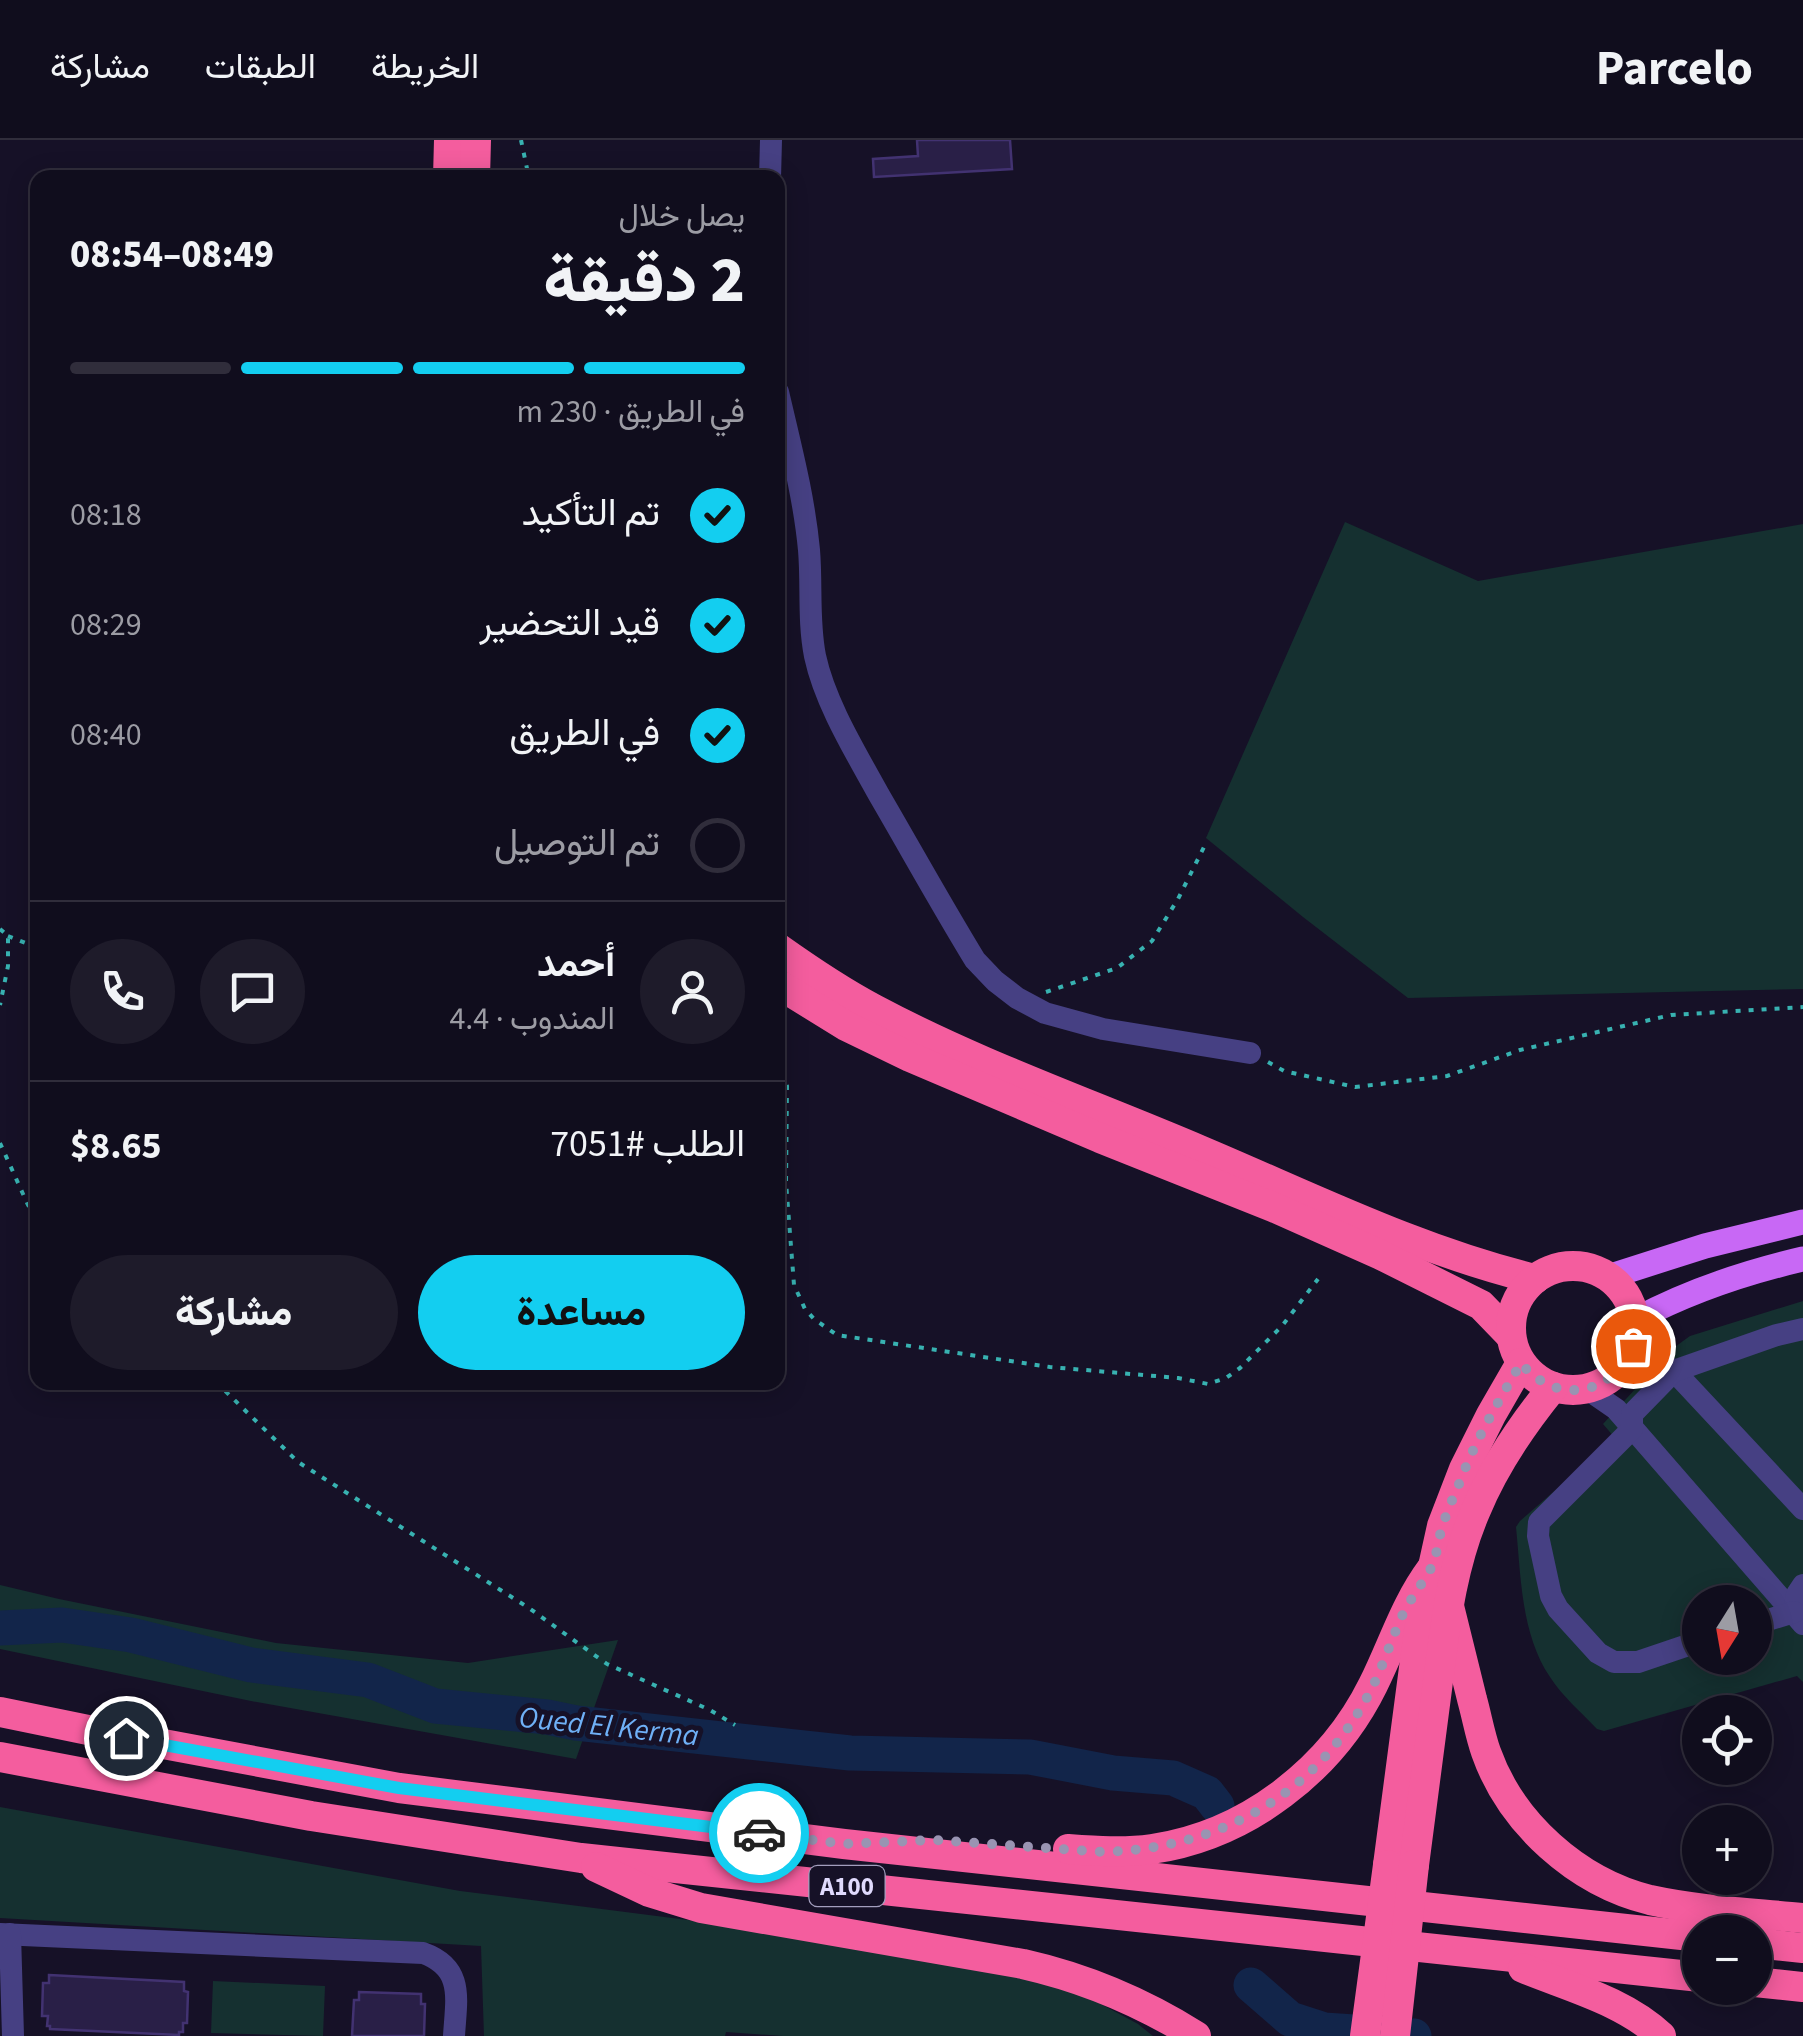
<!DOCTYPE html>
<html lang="ar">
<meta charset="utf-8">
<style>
body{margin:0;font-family:"Source Sans 3",Vazirmatn,sans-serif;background:#1e1b2a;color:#f1f3f6;direction:rtl;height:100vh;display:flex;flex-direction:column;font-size:38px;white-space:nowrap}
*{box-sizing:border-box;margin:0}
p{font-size:32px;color:#9c9ca4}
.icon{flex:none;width:55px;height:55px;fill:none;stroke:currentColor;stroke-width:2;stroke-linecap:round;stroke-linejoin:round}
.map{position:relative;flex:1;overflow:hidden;direction:ltr}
.panel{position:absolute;left:30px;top:30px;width:755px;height:1220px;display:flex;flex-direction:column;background:#100d1d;border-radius:20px;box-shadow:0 5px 25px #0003,0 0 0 2px #302d3b;direction:rtl}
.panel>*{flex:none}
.needle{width:65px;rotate:191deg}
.buttons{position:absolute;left:1682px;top:1445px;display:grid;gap:20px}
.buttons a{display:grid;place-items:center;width:90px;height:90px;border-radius:50%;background:#100d1d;box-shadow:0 5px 25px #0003,0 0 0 2px #302d3b;font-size:50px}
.pin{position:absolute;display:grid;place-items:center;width:85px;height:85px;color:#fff;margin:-42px;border:5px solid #fff;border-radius:50%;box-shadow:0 2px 10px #0007}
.courier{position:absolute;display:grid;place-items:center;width:100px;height:100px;margin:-50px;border:8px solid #13cef0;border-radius:50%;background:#fff;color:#222;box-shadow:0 2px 12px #0007}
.head em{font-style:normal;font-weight:800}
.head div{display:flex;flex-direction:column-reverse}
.head{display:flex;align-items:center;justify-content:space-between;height:170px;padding:0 40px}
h1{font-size:65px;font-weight:800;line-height:75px}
.bar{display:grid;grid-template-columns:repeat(4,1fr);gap:15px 10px;align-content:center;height:120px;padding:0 40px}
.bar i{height:12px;border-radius:8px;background:#302d3b}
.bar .on{background:#13cef0}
.bar p{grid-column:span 4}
.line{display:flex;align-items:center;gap:25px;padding:0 40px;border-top:2px solid #302d3b}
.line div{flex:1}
.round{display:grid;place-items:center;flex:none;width:105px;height:105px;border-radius:52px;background:#1e1b2a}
ol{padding:0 40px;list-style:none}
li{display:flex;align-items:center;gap:30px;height:110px}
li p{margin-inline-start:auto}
li .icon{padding:10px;border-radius:50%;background:#13cef0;color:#111;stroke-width:4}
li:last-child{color:#9c9ca4}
li i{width:55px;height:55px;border:5px solid #302d3b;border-radius:50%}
.primary-button{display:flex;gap:20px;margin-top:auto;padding:20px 40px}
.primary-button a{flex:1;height:115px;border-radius:60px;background:#13cef0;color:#111;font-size:40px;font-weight:800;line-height:115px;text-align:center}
.primary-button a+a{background:#1e1b2a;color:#f1f3f6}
header{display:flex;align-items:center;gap:60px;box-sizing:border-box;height:140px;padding:0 50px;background:#100d1d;border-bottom:2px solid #302d3b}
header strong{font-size:48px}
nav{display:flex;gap:55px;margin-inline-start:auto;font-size:35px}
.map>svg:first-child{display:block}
.green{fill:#153030;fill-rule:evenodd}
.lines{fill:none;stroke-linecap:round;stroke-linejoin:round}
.river{stroke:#12254a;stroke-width:35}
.building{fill:#291f47;stroke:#423271;stroke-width:2.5}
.path{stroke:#38b2b1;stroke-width:4;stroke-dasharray:5 8;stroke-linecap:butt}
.minor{stroke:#464083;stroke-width:22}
.major{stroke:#c868f5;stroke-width:25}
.highway{stroke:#f45d9e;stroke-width:30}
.highway-bridge{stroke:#f45d9e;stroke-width:30}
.done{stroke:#9994b2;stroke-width:10;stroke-dasharray:0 18}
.route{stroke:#13cef0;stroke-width:12}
.labels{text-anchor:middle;stroke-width:10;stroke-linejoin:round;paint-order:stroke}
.shield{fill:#161127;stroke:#a39ebd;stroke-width:2.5}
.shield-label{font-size:25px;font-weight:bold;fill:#e0dafd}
.water-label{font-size:30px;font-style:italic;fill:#6fb0f6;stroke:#161127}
</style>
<header>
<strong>Parcelo</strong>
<nav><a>الخريطة</a><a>الطبقات</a><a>مشاركة</a></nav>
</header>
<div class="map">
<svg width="1803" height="1896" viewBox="0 0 1803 1896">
<rect width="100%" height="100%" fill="#161127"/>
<!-- green -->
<g class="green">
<path d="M1345,382L1478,441L1803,384V849L1408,858L1303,777L1206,698Z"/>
<path d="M1803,1161V1542L1797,1536L1604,1591L1597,1589C1582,1573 1562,1556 1550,1537C1521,1494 1521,1437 1516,1387L1520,1381L1615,1298L1603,1284L1672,1209L1690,1196ZM1700,1462H1755V1518H1700Z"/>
<path d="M0,1445L59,1459L276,1503L468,1523L618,1500L576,1619L251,1561L0,1509Z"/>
<path d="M0,1667L460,1751L876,1804L1007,1829L1086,1856L1138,1884L1153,1896H783L726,1892L725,1896H484L481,1806L0,1778Z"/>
<path d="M213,1841L325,1846L323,1896L211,1893Z"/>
</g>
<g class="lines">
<!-- river -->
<g class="river">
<path d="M0,1488L62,1485L131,1495L251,1525L368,1540L435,1566L547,1577L576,1583L850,1613L1030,1617L1113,1633L1173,1638L1207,1653L1217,1666"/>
<path d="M1251,1845L1290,1879L1324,1890L1414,1896"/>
</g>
</g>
<!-- building -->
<g class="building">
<path d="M917,0H1010L1012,29L874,37L873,19L918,16Z"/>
<path d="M49,1835L184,1842V1851L188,1852L187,1883H183V1892H179V1895L50,1889V1886H47L48,1876H42L43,1843H49Z"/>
<path d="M359,1852L421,1854V1864H425L424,1896H352L354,1860H359Z"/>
</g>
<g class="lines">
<!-- path -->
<g class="path">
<path d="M521,0L529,38"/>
<path d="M0,789L8,796V826L0,865"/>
<path d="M8,796L38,808"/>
<path d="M1046,852L1117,828L1152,801L1178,759L1204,707"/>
<path d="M778,907L787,946L786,1042L794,1145L805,1169L814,1179L837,1195L1050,1227L1178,1238L1208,1244L1226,1238L1240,1228L1282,1186L1318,1139"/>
<path d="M1268,922L1284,931L1355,947L1447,936L1520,910L1671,875L1803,867"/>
<path d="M0,1003L28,1065L38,1075"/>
<path d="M216,1242L298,1322L529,1468L607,1524L710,1570L735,1585"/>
</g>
<!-- minor -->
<g class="minor">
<path d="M770,38L771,0"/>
<path d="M778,252C790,304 804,356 809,410C812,445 808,481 815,516C825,563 856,613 879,655C911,710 942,766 975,820L995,841L1017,858L1045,873L1103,889L1250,913"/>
<path d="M1633,1206L1674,1231L1803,1369"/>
<path d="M1587,1249L1616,1269L1803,1484"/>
<path d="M1794,1472L1797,1454L1803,1445"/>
<path d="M1755,1484L1794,1472"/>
<path d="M1700,1501L1638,1522H1614L1598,1513L1558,1469L1551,1456L1538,1396L1539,1382L1632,1289V1274L1674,1231L1777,1195L1803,1189"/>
<path d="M0,1794L423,1813C465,1828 456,1860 454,1896"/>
<path d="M10,1794L13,1896"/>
</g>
<!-- major -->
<g class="major">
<path d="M1608,1137L1705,1106L1803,1082"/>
<path d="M1635,1180C1689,1151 1743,1133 1803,1119"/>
</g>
<!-- highway -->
<g class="highway">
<path d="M448,38L449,0"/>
<path d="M475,38L476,0"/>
<path d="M778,808C809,830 840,851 874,869C979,925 1092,964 1202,1011C1311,1057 1419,1111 1535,1139"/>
<path d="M778,844L846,886L910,917L1100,998L1273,1067L1381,1115L1481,1165L1511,1196"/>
<circle cx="1573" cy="1188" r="62"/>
<path d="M1448,1462C1456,1495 1464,1527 1472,1559C1477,1577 1480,1595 1486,1612C1511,1683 1577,1742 1650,1760C1700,1771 1753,1773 1803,1778"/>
<path d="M0,1572L88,1590L399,1648L844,1704L1700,1797"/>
<path d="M0,1617L311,1676L581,1718L1700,1837"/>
<path d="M1068,1709C1096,1711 1124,1713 1152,1709C1247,1695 1331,1630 1373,1545C1393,1505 1405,1464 1432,1428"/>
<path d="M1388,1725L1419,1490L1442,1386L1464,1329L1491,1275L1521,1223"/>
<path d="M1414,1725C1422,1666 1429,1608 1437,1549C1445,1488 1451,1427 1476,1370C1495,1324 1522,1285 1553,1247"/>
<path d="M596,1727L649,1752L701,1768L1023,1824C1085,1838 1142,1862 1196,1896"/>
<path d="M1755,1803L1803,1808"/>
<path d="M1523,1828C1569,1847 1624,1861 1661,1896"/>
<path d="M1755,1842L1803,1847"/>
</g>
<!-- highway-bridge -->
<g class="highway-bridge">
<path d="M1365,1896L1388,1725"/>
<path d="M1395,1896L1414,1725"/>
</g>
</g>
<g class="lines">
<!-- done -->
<path class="done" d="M759,1693L844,1704L934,1700L1104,1712C1222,1708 1319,1654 1373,1546C1384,1523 1392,1498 1402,1476C1410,1459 1421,1446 1430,1430C1437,1417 1438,1401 1442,1387C1447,1372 1453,1358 1459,1344C1475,1301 1498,1262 1521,1223C1556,1266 1612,1256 1633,1206"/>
<!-- route -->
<path class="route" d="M126,1598L399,1648L759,1693"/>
</g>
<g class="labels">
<!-- shield labels -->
<rect class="shield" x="809.5" y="1726" width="75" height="40" rx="8"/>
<g class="shield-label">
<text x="847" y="1755">A100</text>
</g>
<!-- water labels -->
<g class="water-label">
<text transform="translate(609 1586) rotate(6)" y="10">Oued El Kerma</text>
</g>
</g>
</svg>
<div class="buttons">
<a><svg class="needle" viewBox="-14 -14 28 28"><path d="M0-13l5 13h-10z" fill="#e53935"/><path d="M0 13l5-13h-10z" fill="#9c9ca4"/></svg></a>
<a><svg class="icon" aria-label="locate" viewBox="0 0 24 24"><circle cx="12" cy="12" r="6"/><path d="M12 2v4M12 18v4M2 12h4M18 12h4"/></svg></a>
<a>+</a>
<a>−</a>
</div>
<div class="pin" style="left:1633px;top:1206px;background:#ea580c"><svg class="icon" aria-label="bag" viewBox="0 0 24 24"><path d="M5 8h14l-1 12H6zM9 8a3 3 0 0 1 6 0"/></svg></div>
<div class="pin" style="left:126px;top:1598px;background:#1f2937"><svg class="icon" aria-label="home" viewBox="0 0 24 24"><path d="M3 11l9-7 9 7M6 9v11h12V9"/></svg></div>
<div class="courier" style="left:759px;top:1693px"><svg class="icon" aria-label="car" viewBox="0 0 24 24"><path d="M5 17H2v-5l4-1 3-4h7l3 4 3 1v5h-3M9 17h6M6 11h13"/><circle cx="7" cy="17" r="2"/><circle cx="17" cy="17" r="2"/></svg></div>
<section class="panel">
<div class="head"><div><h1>2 دقيقة</h1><p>يصل خلال</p></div><em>08:49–08:54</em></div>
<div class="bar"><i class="on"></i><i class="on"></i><i class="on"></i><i></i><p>في الطريق · 230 m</p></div>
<ol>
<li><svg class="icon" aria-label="check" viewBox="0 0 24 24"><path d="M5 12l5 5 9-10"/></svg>تم التأكيد<p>08:18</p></li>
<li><svg class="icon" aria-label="check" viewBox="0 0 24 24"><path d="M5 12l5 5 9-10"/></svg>قيد التحضير<p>08:29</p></li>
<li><svg class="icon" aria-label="check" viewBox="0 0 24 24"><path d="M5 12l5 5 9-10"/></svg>في الطريق<p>08:40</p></li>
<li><i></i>تم التوصيل</li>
</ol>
<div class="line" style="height:180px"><a class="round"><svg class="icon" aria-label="person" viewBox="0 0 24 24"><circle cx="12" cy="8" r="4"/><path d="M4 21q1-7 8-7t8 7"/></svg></a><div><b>أحمد</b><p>المندوب · 4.4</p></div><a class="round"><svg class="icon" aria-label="chat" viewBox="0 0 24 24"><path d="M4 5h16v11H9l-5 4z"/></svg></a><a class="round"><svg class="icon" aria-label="phone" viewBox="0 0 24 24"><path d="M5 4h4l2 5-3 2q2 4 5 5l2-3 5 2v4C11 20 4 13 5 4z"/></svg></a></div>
<div class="line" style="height:130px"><div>الطلب #7051</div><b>$8.65</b></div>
<div class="primary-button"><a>مساعدة</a><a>مشاركة</a></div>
</section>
</div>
